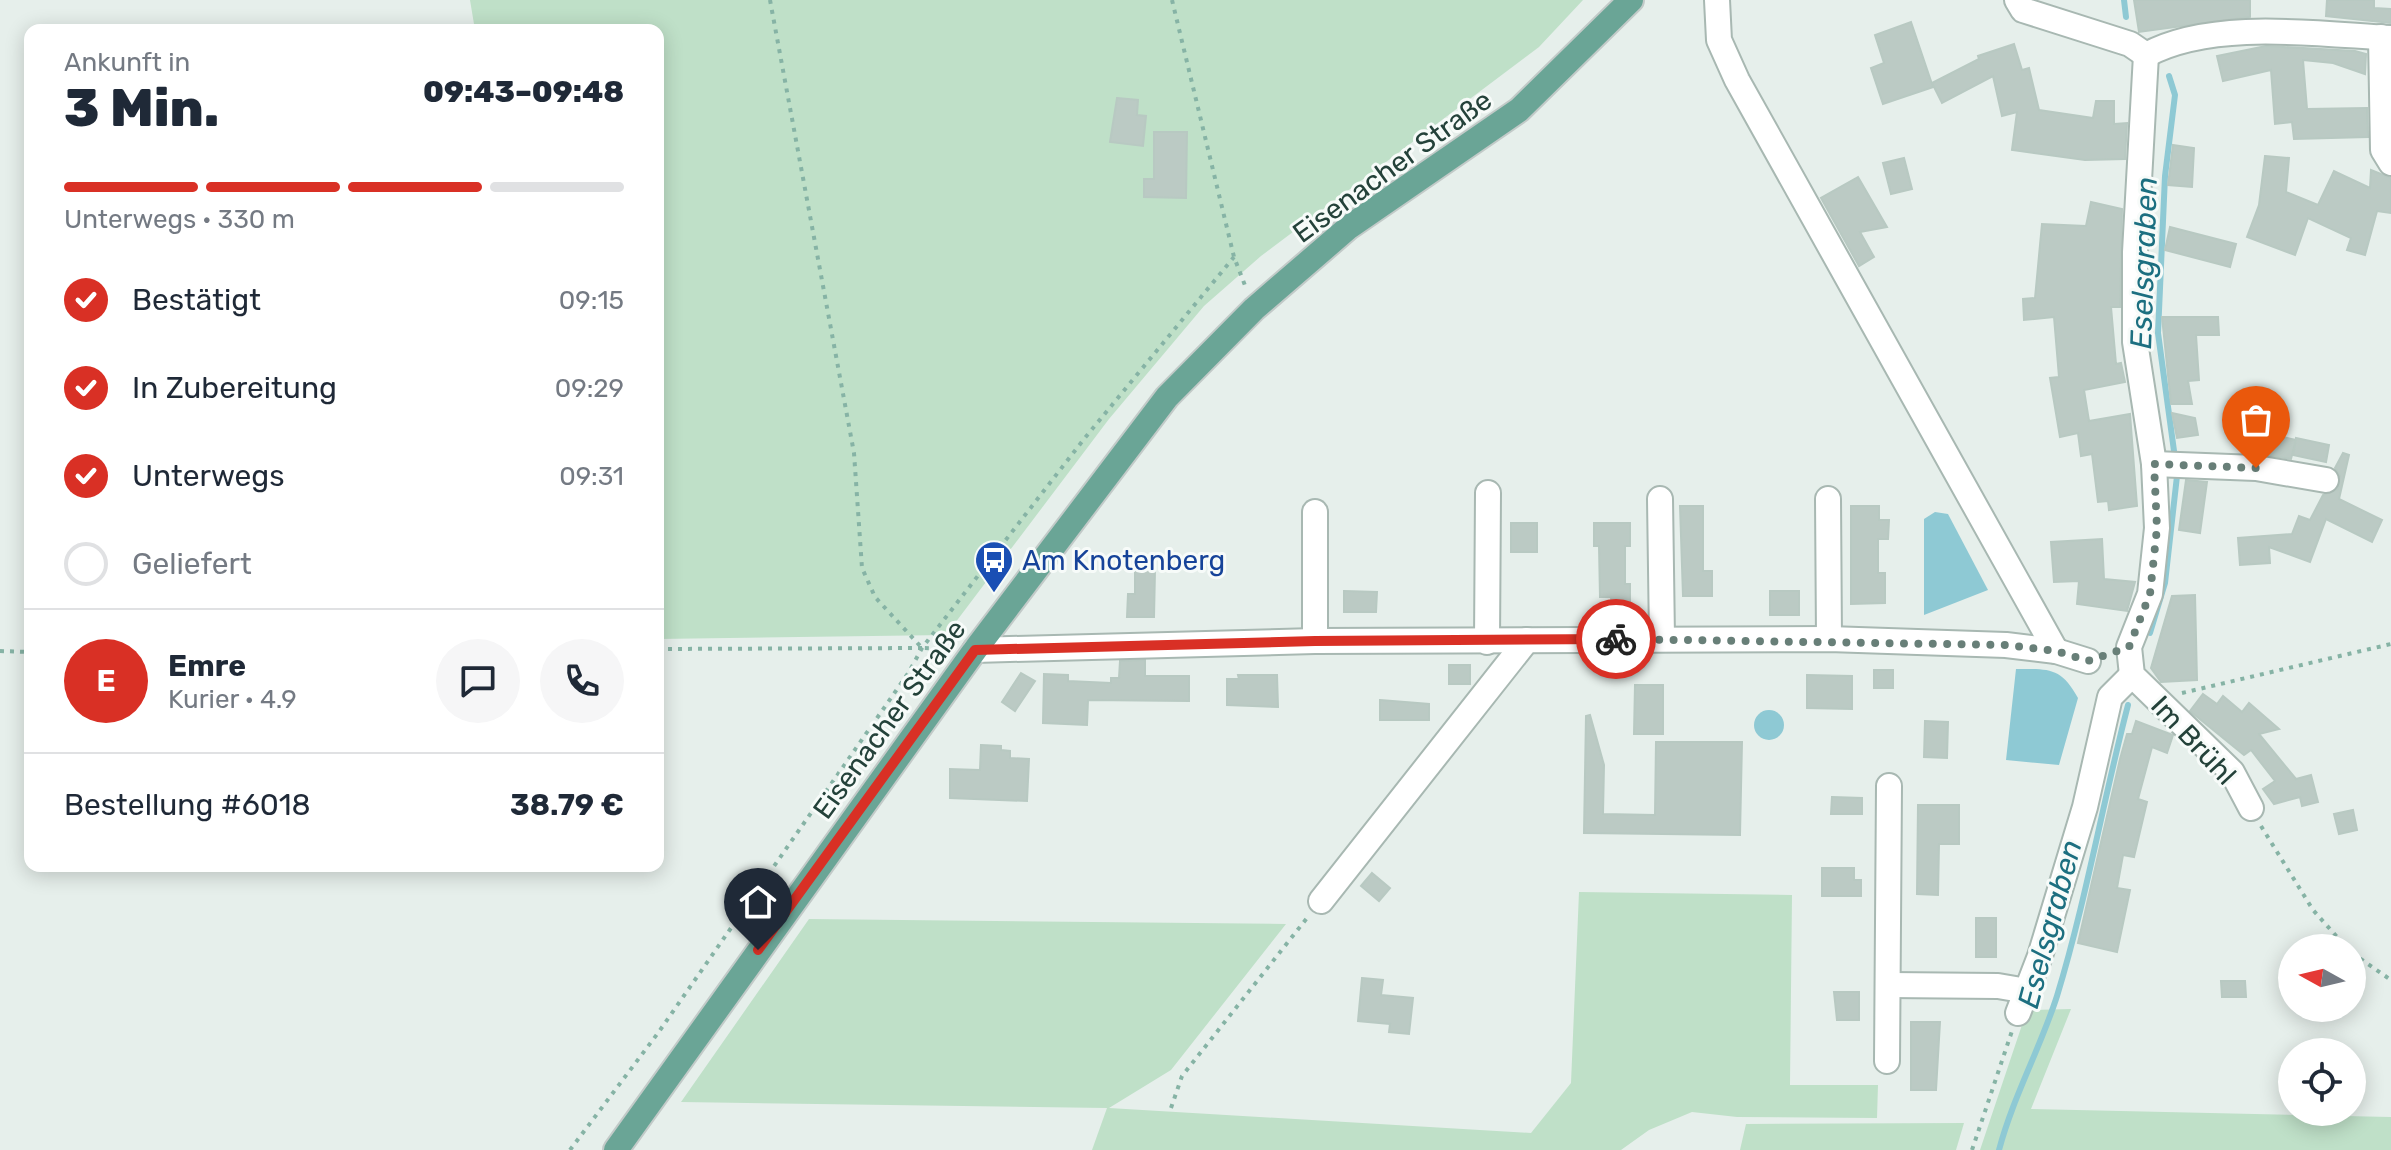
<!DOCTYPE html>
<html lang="de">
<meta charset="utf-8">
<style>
body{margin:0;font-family:Rubik,sans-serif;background:#f6f6f7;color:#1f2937;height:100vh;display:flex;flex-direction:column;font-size:30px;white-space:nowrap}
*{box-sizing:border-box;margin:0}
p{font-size:26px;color:#747a83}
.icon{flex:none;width:44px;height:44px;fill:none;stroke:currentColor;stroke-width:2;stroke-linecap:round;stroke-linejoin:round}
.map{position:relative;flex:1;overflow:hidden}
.side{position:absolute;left:24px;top:24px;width:640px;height:848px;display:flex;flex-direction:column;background:#fff;border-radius:16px;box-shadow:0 4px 20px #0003}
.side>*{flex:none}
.needle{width:52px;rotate:278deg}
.controls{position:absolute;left:2278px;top:934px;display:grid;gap:16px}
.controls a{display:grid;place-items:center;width:88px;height:88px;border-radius:50%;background:#fff;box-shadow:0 4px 20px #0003;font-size:40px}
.pin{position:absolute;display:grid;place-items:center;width:68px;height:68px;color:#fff;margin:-82px -34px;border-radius:50% 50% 50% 0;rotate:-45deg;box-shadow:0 0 8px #0007}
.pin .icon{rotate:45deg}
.courier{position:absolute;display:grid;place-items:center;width:80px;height:80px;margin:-40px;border:6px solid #d93025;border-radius:50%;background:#fff;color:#222;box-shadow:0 2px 10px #0007}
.overview em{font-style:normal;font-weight:800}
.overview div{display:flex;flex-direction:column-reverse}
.overview{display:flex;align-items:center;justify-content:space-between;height:136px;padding:0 40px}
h1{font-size:52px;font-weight:800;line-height:60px}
.bar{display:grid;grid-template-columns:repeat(4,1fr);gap:12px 8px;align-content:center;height:96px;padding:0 40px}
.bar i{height:10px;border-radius:6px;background:#e0e1e3}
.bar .on{background:#d93025}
.bar p{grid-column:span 4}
.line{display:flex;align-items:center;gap:20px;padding:0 40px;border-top:2px solid #e0e1e3}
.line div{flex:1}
.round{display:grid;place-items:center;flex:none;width:84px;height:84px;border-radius:42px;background:#f6f6f7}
ol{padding:0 40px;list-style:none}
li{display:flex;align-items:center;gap:24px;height:88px}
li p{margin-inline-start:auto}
li .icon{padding:8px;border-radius:50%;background:#d93025;color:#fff;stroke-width:4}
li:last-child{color:#747a83}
li i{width:44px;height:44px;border:4px solid #e0e1e3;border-radius:50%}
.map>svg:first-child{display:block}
.green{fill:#bfe0c8}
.water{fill:#8ec9d4}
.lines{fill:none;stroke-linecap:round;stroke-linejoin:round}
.stream{stroke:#8ec9d4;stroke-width:6}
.building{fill:#bbcac4;stroke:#b8c9c2;stroke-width:2}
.minor-casing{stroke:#a8b8b2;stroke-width:28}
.major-casing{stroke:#c2cac8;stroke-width:28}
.path{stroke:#86b3a5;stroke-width:4;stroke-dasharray:4 6;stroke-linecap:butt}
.minor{stroke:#fff;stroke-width:24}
.major{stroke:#6aa596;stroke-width:24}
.done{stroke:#687f78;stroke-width:8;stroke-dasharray:0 14.4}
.route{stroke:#d93025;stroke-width:10}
.labels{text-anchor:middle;stroke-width:6;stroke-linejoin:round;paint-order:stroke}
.street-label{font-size:28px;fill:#24423a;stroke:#f7fbf9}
.transit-label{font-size:28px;fill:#164399;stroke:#f7fbf9;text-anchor:start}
.water-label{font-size:30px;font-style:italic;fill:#1c6f80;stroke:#f7fbf9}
</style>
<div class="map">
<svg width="2391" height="1150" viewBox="0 0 2391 1150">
<rect width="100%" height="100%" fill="#e6efeb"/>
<!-- green -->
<g class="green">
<path d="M470,0H1583L1539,47L1261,256L1204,306L1109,419L946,635L658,639V30H475Z"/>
<path d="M1579,892L1792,895L1790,1085H1878L1877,1118L1737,1117L1692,1112L1649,1130L1621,1150H1092L1107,1108L681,1102L809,919L1286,924L1171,1070L1109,1108L1531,1133L1571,1083Z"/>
<path d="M2071,1009L2031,1109L2391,1117V1150H1980L2027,1010Z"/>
<path d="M1964,1123L1956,1150H1740L1746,1124Z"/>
</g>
<!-- water -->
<g class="water">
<path d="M1935,512L1948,514L1988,590L1924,615V519Z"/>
<path d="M2016,669C2049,669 2061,667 2078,698L2059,765L2006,760Z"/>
<circle cx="1769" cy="725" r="15"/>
</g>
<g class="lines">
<!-- stream -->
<g class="stream">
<path d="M2124,0L2126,17"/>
<path d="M2169,76L2175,95L2165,176L2158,333L2174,451"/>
<path d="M2150,633L2165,583L2177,476"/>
<path d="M1999,1150C2013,1097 2040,1049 2057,996C2086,901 2103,801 2128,705"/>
</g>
</g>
<!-- building -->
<g class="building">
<path d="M2134,0H2250V17L2139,32Z"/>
<path d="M2327,0H2374V8L2391,9V23L2326,16Z"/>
<path d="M1911,22L1933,87L1883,104L1871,68L1884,63L1875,35Z"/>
<path d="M2014,44L2022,70L2029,68L2039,110L2093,118L2096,101H2114V124L2127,123L2125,159L2085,160L2012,150L2017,112L2002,116L1993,76L1942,103L1932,83L1979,59L1978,56Z"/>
<path d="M2266,46L2355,51L2366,54L2365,74L2333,63L2303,60L2307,109L2367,108L2368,137L2294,139L2292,122L2275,124L2271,70L2223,81L2217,56Z"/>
<path d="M1117,98L1138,100L1137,115L1146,116L1143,146L1110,142Z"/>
<path d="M1154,132H1187L1186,198L1144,197V179H1154Z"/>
<path d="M2173,145L2194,148L2192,187L2168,185Z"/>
<path d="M2265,156L2289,158L2286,192L2318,205L2334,171L2370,188L2371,170L2391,178V213L2377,211L2365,255L2347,250L2351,238L2308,218L2295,255L2247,237L2259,205Z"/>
<path d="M1904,158L1912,189L1891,194L1883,163Z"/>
<path d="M1858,177L1887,227L1860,232L1874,257L1859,266L1821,198Z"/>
<path d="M2091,202L2122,209L2120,307H2111L2116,364L2121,363L2125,382L2084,390L2089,421L2130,414L2137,506L2109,510L2108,501L2098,502L2092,454L2081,456L2078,433L2060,437L2050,378L2059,377L2054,317L2024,320L2023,299L2035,298L2042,224L2086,226Z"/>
<path d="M2170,227L2236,244L2230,267L2165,250Z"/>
<path d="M2162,317H2218L2219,335H2196L2199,380L2188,381L2192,404H2171Z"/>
<path d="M2172,413L2195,418L2198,435L2177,438Z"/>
<path d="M2248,429L2296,440L2291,459L2243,452Z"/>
<path d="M2296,438L2329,445L2326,462L2293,455Z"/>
<path d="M2343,453L2349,455L2339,499L2382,520L2372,542L2326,519L2310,562L2269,547L2270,563L2240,565L2238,538L2292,534L2299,516L2310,520L2323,495L2338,489L2340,476L2335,468Z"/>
<path d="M2186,480L2207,482L2200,533L2179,530Z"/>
<path d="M1680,506H1703V571H1712V596H1683Z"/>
<path d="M1851,506H1879V520H1889L1888,539H1878V573H1885V603L1851,604Z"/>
<rect x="1511" y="523" width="26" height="29"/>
<path d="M1594,523H1630V546H1625V584H1630V609H1612L1611,597H1600L1599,546H1594Z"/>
<path d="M2102,539L2104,579L2135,582L2127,611L2077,604L2079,581L2054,582L2051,542Z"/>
<path d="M1135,570H1155L1154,617H1127L1128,594H1135Z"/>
<path d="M1344,591L1377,592L1376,612H1344Z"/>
<rect x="1770" y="591" width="29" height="24"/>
<path d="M2195,595L2197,680L2161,682L2151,668L2172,596Z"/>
<path d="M1145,660V676H1189V701L1088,700L1087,725L1043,723L1044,674L1068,675V681L1111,683V678H1119L1120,661Z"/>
<rect x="1449" y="665" width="21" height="19"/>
<rect x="1874" y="670" width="19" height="18"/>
<path d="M1021,673L1035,681L1015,711L1002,702Z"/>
<path d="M1238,675H1277L1278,707L1227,705V679H1239Z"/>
<path d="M1807,675L1852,676V709L1807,708Z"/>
<path d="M1635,685H1663V734H1634Z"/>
<path d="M2203,694L2217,704L2223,696L2242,712L2249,703L2279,729L2259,734L2296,779L2311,775L2318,802L2302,806L2300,797L2274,804L2263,789L2275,781L2251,750L2244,755L2190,711Z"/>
<path d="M1380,700L1429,704V720H1380Z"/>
<path d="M1590,715L1604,765L1603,814L1655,815L1656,742H1742L1740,835L1584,833L1586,716Z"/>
<path d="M1925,721L1948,722L1947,758L1924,757Z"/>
<path d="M2136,721L2173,735L2167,753L2152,747L2138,799L2147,802L2134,857L2123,855L2117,888L2130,890L2117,952L2078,943L2120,759L2127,734H2132Z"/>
<path d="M981,745L1001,746V750L1010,751V758L1029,759L1027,801L950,798V769L980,770Z"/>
<path d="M1832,797L1862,798V814H1831Z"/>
<path d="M1918,805H1959V844H1939L1938,895L1917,894Z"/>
<path d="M2353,810L2357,830L2339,834L2334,814Z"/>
<path d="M1822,868H1854V880H1861V896H1822Z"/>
<path d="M1372,873L1390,888L1379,901L1361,886Z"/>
<rect x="1976" y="918" width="20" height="39"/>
<path d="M1362,978L1383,980L1381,995L1413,998L1409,1034L1389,1032L1390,1024L1358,1021Z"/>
<path d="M2221,981H2245L2246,997H2222Z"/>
<path d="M1834,992H1859V1020H1837Z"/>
<path d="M1911,1022H1940L1936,1090H1911Z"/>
</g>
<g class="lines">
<!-- minor casing -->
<g class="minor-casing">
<g id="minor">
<path d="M1717,0L1719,40L1737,80L2056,651"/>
<path d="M2017,0L2023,10L2130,44L2146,55"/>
<path d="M2381,37L2383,150L2391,163"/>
<path d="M2146,55L2135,252V342L2154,464L2157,528L2150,594L2129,647L2132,675L2232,772L2251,808"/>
<path d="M2146,55C2212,19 2318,34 2391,38"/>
<path d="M2154,464L2256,468L2326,480"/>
<path d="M1660,499L1662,638"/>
<path d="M1828,499L1829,639"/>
<path d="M1315,641V512"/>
<path d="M1487,642L1488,493"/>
<path d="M975,650L1315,641L1829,639L2006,645L2056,651L2088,661"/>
<path d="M1321,901L1527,640"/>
<path d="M1889,985L1998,986L2027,991"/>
<path d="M2018,1013L2040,956L2085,807L2110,697L2132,675"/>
<path d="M1887,1061L1889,786"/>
</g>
</g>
<!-- major casing -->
<g class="major-casing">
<path id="major" d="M616,1150L975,650L1167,397L1254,309L1349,227L1519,110L1631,0"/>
</g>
<!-- path -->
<g class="path">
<path d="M770,0L854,453L862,568L875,597L922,648L949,649"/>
<path d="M1172,0L1234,257L1246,288"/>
<path d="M658,649L922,648"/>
<path d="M0,651L30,652"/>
<path d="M2182,693L2391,644"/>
<path d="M2261,826L2313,910L2347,948"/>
<path d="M2352,953L2391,980"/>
<path d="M1171,1108L1182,1076L1307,918"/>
<path d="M570,1150L658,1033L909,672L922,648L1084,439L1234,257"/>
<path d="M1972,1150L2012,1031"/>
</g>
<!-- minor -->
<use href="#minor" class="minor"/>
<!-- major -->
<use href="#major" class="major"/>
</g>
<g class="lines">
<!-- done -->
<path class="done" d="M1616,639L2006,645L2056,651L2088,661L2129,647L2150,594L2157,528L2154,464L2256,468"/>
<!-- route -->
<path class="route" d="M758,950L975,650L1315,641L1616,639"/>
</g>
<!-- icons -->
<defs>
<g id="bus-pin" transform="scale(2)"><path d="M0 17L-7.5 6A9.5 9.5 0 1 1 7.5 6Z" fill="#1a4fb4" stroke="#f7fbf9"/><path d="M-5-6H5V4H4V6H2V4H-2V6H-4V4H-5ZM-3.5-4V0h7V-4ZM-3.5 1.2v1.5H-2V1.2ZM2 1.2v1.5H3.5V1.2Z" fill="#fff"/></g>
</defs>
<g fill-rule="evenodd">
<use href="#bus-pin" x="994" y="560"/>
</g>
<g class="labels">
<!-- street labels -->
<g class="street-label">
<text transform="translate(1392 166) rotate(-36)" y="10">Eisenacher Straße</text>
<text transform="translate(889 719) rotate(-54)" y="10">Eisenacher Straße</text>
<text transform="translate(2194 740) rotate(47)" y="10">Im Brühl</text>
</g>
<!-- transit labels -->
<g class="transit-label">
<text x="1022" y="570">Am Knotenberg</text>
</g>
<!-- water labels -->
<g class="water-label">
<text transform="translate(2144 263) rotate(-88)" y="10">Eselsgraben</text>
<text transform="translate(2050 924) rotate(-75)" y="10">Eselsgraben</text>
</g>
</g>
</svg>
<div class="controls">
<a><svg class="needle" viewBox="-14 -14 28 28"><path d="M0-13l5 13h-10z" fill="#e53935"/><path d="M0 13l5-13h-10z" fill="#747a83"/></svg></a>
<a><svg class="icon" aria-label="locate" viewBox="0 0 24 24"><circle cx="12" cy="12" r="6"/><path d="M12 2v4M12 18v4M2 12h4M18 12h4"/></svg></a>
</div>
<div class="pin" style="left:2256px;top:468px;background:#ea580c"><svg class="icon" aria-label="bag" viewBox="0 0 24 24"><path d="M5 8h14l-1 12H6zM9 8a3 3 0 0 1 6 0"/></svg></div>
<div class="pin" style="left:758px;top:950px;background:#1f2937"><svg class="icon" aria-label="home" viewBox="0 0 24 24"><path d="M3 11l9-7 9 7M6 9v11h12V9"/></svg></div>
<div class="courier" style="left:1616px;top:639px"><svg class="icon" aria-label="bike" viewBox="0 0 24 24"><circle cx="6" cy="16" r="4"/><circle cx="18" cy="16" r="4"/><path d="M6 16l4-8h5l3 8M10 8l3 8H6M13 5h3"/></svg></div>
<section class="side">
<div class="overview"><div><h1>3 Min.</h1><p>Ankunft in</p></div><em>09:43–09:48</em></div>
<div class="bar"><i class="on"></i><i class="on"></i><i class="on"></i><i></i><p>Unterwegs · 330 m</p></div>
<ol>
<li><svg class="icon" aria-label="check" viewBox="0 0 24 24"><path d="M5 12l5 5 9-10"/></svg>Bestätigt<p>09:15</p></li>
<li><svg class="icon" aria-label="check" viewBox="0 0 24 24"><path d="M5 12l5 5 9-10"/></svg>In Zubereitung<p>09:29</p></li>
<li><svg class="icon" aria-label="check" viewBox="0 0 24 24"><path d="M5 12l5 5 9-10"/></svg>Unterwegs<p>09:31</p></li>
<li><i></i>Geliefert</li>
</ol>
<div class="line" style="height:144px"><b class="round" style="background:#d93025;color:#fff">E</b><div><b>Emre</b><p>Kurier · 4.9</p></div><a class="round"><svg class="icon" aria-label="chat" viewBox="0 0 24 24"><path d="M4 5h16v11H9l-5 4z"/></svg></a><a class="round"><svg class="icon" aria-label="phone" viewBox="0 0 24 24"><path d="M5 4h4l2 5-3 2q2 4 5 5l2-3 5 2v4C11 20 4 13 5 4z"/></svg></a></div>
<div class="line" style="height:104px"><div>Bestellung #6018</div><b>38.79 €</b></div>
</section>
</div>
